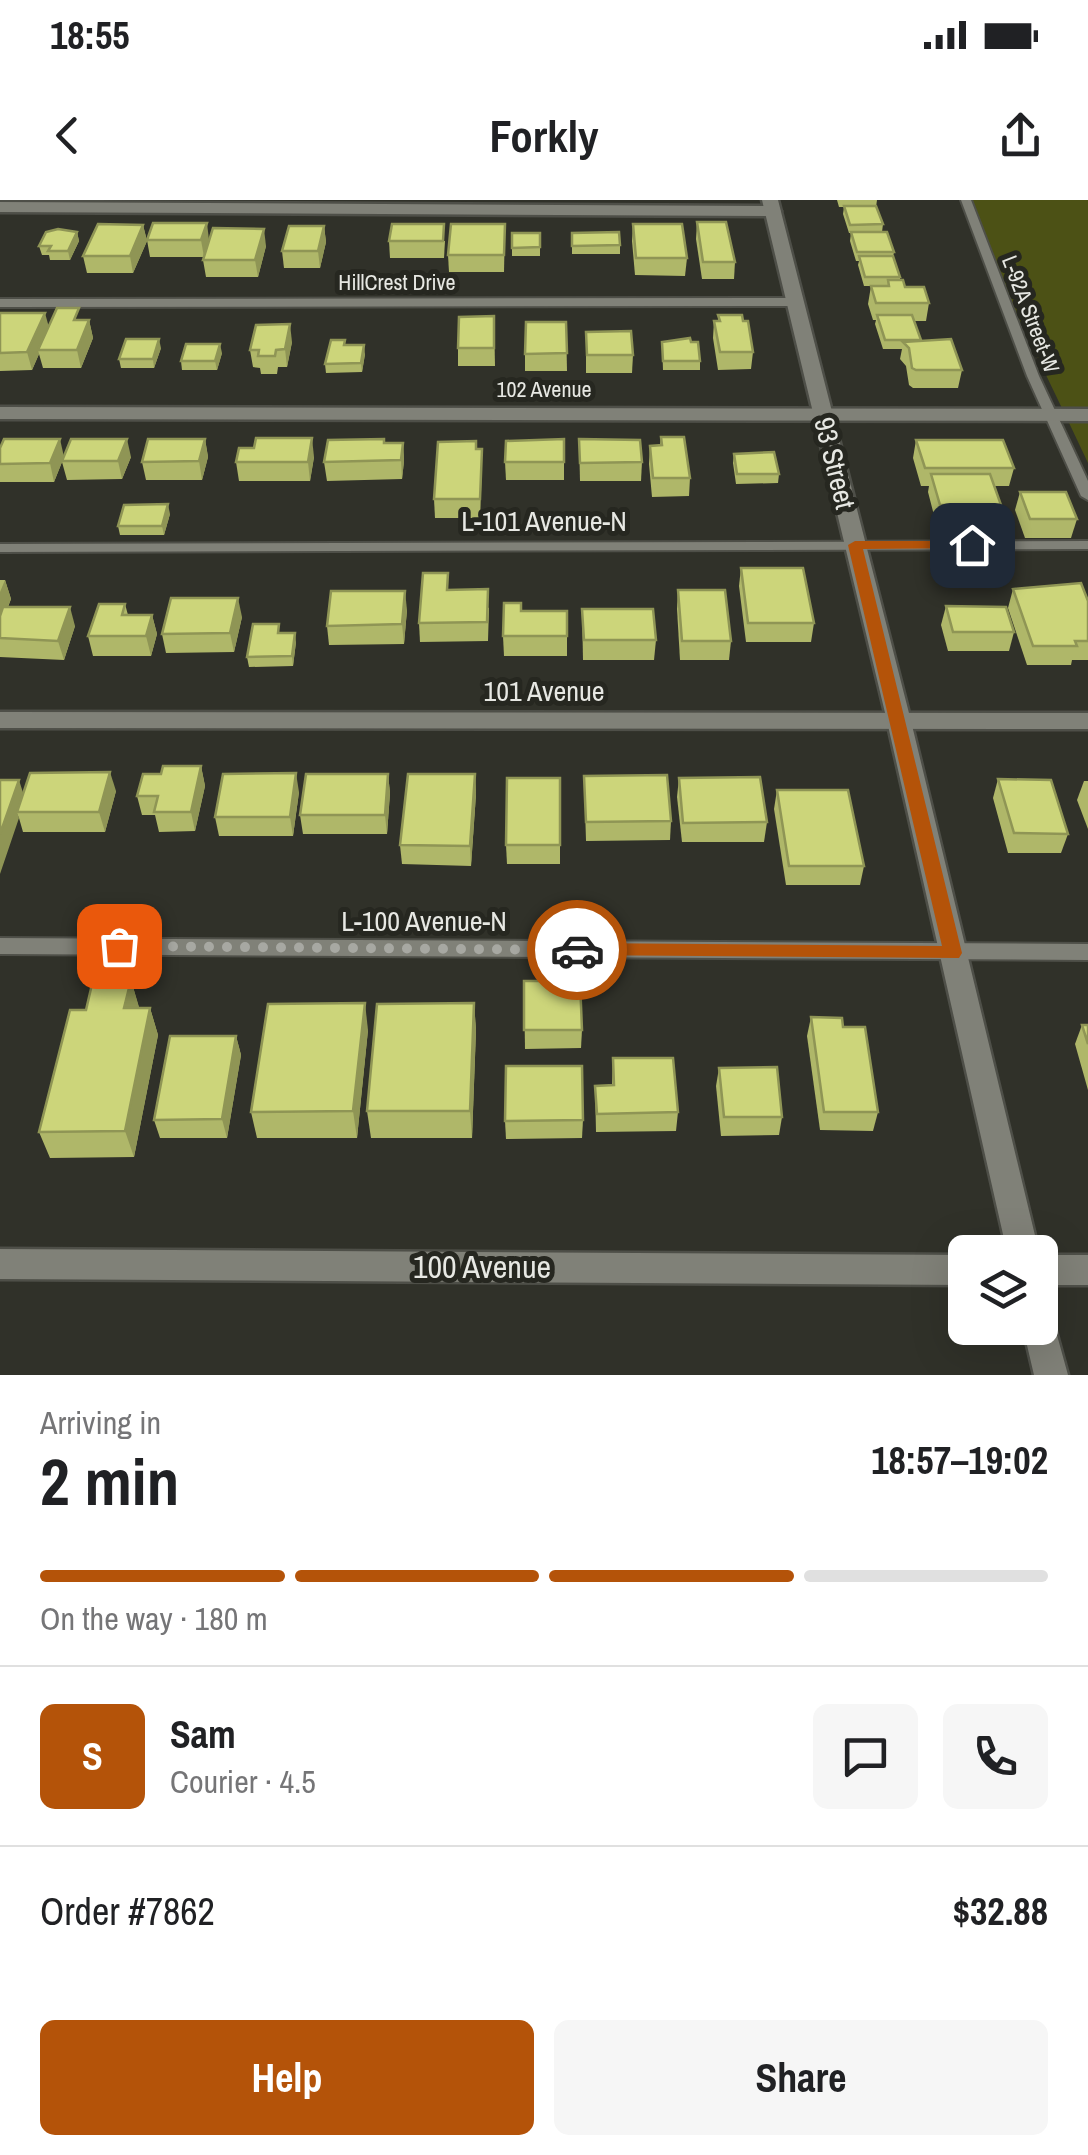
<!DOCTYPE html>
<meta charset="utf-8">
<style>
body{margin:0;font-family:"Archivo Narrow",sans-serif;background:#f6f6f6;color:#202124;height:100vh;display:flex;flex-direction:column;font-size:38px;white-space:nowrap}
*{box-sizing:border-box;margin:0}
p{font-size:32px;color:#757577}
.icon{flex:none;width:55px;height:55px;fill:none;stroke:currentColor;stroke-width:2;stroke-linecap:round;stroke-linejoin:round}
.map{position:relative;height:1175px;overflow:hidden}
.side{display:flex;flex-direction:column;background:#fff;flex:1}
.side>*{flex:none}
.controls{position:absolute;left:948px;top:1035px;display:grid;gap:20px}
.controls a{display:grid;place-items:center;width:110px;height:110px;border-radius:15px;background:#fff;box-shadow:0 10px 40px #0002;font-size:50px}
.pin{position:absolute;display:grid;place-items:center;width:85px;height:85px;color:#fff;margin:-42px;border-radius:20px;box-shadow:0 5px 15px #0006}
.courier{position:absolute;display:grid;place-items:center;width:100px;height:100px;margin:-50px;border:8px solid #b45309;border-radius:50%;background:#fff;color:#222;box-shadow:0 2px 12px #0007}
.summary em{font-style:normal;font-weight:800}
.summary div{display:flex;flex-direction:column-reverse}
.summary{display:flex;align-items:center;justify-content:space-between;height:170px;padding:0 40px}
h1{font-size:65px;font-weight:800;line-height:75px}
.bar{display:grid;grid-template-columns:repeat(4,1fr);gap:15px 10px;align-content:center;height:120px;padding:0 40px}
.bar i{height:12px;border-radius:8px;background:#e0e0e0}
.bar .current{background:#b45309}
.bar p{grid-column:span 4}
.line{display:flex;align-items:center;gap:25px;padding:0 40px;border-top:2px solid #e0e0e0}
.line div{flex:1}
.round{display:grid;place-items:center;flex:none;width:105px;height:105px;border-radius:15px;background:#f6f6f6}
.cta{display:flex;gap:20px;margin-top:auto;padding:20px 40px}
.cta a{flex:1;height:115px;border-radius:15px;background:#b45309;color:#fff;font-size:40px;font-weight:800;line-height:115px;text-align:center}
.cta a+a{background:#f6f6f6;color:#202124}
.status{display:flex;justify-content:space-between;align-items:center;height:70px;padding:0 50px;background:#fff;direction:ltr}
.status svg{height:28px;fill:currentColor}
header{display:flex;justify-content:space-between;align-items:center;height:130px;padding:0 40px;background:#fff;font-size:45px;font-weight:800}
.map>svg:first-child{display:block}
.green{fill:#4c5115}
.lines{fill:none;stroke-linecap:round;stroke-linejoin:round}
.lane-casing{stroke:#4e4f48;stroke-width:4}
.street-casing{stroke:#4e4f48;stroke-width:5}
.secondary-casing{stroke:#4e4f48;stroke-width:5}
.lane{fill:#808178;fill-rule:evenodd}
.street{fill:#808178;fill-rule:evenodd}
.secondary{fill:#808178;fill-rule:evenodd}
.wall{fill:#afb769}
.shaded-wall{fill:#8f9555}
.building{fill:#ccd57a;stroke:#8f9555;stroke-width:2.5}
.route{fill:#b45309}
.done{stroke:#a7a8a2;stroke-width:10;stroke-dasharray:0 18}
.labels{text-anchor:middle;stroke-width:10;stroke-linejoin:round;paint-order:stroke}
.far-street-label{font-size:22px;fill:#e7e8e3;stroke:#262720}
.street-label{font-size:28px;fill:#e7e8e3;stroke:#262720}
.near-street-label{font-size:32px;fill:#e7e8e3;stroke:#262720}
</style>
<div class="status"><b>18:55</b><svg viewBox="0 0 49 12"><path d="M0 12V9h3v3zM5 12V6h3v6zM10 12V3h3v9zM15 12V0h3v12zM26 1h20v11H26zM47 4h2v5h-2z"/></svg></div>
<header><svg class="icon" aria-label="back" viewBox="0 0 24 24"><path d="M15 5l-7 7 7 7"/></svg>Forkly<svg class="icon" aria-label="share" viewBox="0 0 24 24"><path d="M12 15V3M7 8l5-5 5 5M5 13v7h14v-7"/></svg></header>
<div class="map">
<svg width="1088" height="1175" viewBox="0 0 1088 1175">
<rect width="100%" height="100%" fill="#303129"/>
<!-- green -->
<path class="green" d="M962,0H1088V263L1071,227Z"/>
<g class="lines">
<!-- lane casing -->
<g class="lane-casing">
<g id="lane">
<path d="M961,0H971L1039,176L1088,281V300L1081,296L1027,176Z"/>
<path d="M0,99L795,98L801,102L795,106L0,107Z"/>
<path d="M1088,341V349L0,352V344Z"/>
<path d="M0,738L1088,744V760L0,754Z"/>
</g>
</g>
<!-- street casing -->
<g class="street-casing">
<g id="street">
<path d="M0,2L773,6L781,11L773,16L0,12Z"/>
<path d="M0,207L1088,209V221L0,219Z"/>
<path d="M0,512L1088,513V529L0,528Z"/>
</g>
</g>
<!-- secondary casing -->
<g class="secondary-casing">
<g id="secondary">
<path d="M762,0H778L911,521L1039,1052H1007L887,521Z"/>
<path d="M0,1049L965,1055V1085L0,1079Z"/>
<rect x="1040" y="1055" width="48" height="30"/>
<path d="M1040,1112L1052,1117L1068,1175H1034L1023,1128H1040Z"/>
</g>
</g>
<!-- lane -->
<use href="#lane" class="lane"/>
<!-- street -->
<use href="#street" class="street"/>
<!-- secondary -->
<use href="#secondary" class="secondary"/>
</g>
<!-- wall -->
<g class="wall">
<path d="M837,0H877L876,7L883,24L882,32L894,52L893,57L900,77V80L905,87L929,103L926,121H914L921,140L962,170L958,188H913L909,185L906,166L900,159L902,149H883L875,124L876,120H873L868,104L871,86H887H864L858,65L859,61H856L850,41L851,33H849L843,14L844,7H839Z"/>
<path d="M697,22L735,62L734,79H702L696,39Z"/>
<path d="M505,24L504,72H449L448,55Z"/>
<path d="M633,24L687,58L685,76L635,75L632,41Z"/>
<path d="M143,25L147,41L133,73H87L83,56Z"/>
<path d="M324,26L326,42L320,68H284L282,51Z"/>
<path d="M77,32L79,41L70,60H50L49,55H42L39,46Z"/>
<rect x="512" y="33" width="28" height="23"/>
<path d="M572,33L620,45V54H572Z"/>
<path d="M147,40H209L266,46L258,77H206L203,60L204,57H150Z"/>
<path d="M389,41H445L444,58H390Z"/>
<path d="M0,113L49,127L89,120L93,138L81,168H43L39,154L32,170L0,171Z"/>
<path d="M718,115L753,152L751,169L718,170L713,138L714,121H718Z"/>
<path d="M494,116L495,166H458V148Z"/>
<path d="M566,122L567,171H525V154Z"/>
<path d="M586,132L633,155L632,173H586Z"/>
<path d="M292,142L287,167H278L277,174H261L260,168L253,167L250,150Z"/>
<path d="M662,142H691L700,161V170H663Z"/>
<path d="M345,145L365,154L362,172L326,173L325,164Z"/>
<path d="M161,148L154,168H121L119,159Z"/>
<path d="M222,153L217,170H182L181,161Z"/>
<path d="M661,237L690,278L689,296L652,297L649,264L650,246L660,245Z"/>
<path d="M205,239L208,257L202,280H146L142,262Z"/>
<path d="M564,239V280H506L505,262Z"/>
<path d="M579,239L642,262L641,281H580Z"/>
<path d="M916,240L1014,268L1009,286H995L1001,305L996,324L936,323L928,292L929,286H921L913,258Z"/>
<path d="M384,243H403L404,261L402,279L327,281L324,262Z"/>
<path d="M0,248L64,257H131L122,279L67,280L62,262L54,282H0Z"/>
<path d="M254,248L314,257L310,281H239L236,262Z"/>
<path d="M476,249H482L480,318H435L434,299Z"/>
<path d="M734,254L779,274L778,283L736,284L733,263Z"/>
<path d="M1020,292L1077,319L1071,338H1025L1015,310Z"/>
<path d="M170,314L164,335H120L118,326Z"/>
<path d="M741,368L814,423L811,442H746L739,386Z"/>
<path d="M0,380H5L11,399L8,407L75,426L64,460L0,457Z"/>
<path d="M449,389L489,408L488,441L420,442L419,423Z"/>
<path d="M1013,389L1088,401V460H1072L1071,465H1027L1008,408Z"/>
<path d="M678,390L731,441L729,460H680L677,409Z"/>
<path d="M125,404L128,415H152L157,434L151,456H93L88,436Z"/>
<path d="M946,406L1014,432L1009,451H948L941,425Z"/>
<path d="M582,409L656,440L654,460H583Z"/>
<path d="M407,410L404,444L329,445L327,426Z"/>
<path d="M521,411H567V456H504L503,436Z"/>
<path d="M242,417L234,452L166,453L162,434Z"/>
<path d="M280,433L296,442L293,466L249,467L247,457Z"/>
<path d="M201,566L205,586L195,631L159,632L155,615H142L137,596Z"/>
<path d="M388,574L390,593L387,634H303L300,615Z"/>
<path d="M475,574L476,594L471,666L402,664L400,645Z"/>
<path d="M584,576L671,621L670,640L586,641Z"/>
<path d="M560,578V664H507L506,645Z"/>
<path d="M679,578L767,622L764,642H682L677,597Z"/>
<path d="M998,579L1068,634L1061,653H1008L993,598Z"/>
<path d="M0,580L23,594L116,591L105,632H23L19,618Z"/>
<path d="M1084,581H1088V629L1077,600Z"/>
<path d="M777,590L864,666L860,685H786L774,609Z"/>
<path d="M299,592L293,636H219L215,617Z"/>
<path d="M131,780L139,808H150L158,835L134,957L50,958L39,932L86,810Z"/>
<path d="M524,781L582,830L581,848L525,849Z"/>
<path d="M474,803L476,830L472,938H371L367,911Z"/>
<path d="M811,817L878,912L873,931L820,930L807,836Z"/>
<path d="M1082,825H1088V890L1075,844Z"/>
<path d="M368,830L357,938H257L251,912Z"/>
<path d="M236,836L241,855L227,938H160L154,920Z"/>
<path d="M613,858L678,912L676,931L596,932L595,886L612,885Z"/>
<path d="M719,868L782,917L779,935L721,936L716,886Z"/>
<path d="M583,920L582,938L506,939L505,921Z"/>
</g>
<!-- shaded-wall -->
<g class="shaded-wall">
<path d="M207,23L209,40L204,57L201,40Z"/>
<path d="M143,25L147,41L133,73L130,56Z"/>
<path d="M324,26L326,42L320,68L318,51Z"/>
<path d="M264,29L266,46L258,77L255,60Z"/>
<path d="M77,32L79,41L70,60L68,51Z"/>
<path d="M45,113L50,131L38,150L39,154L32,170L27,152Z"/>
<path d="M89,120L93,138L81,168L77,150Z"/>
<path d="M290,124L292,142L287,167L285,149Z"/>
<path d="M159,139L161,148L154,168L153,159Z"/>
<path d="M220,144L222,153L217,170L215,161Z"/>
<path d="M364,145L365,154L362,172L361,163Z"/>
<path d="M312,238L314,257L310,281L308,262Z"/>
<path d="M60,239L64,257L54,282L50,263Z"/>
<path d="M127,239L131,257L122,279L118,261Z"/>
<path d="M205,239L208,257L202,280L199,261Z"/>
<path d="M403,243L404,261L402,279L401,260Z"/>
<path d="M482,249V267L480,318V299Z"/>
<path d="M168,304L170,314L164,335L162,326Z"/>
<path d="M5,380L11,399L0,426V392Z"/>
<path d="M405,391L407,410L404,444L402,424Z"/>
<path d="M238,398L242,417L234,452L230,433Z"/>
<path d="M70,407L75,426L64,460L58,441Z"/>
<path d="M152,415L157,434L151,456L146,436Z"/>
<path d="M295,433L296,442L293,466L292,456Z"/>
<path d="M201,566L205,586L195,631L191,612Z"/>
<path d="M110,572L116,591L105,632L99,612Z"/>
<path d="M296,573L299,592L293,636L290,617Z"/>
<path d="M388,574L390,593L387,634L385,615Z"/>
<path d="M475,574L476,594L471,666L470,646Z"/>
<path d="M19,580L25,599L17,612L19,618L0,674V634Z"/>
<path d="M131,780L139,807L133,836L124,808Z"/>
<path d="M365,803L368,830L357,938L353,911Z"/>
<path d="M474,803L476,830L472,938L470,911Z"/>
<path d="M150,808L158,835L134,957L125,931Z"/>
<path d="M236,836L241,855L227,938L222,919Z"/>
</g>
<!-- building -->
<g class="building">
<path d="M844,6H876L883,24L850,25Z"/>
<path d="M697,22H726L735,62H703Z"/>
<path d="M153,23H207L201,40H147Z"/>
<path d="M98,24L143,25L130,56H83Z"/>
<path d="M392,24H444L443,41H389Z"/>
<path d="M451,24H505L504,55H448Z"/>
<path d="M633,24H682L687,58H636Z"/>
<path d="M289,26H324L318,51H282Z"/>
<path d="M213,28L264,29L255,60H203Z"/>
<path d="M58,29L77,32L68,51H48L51,46H39L46,32Z"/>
<path d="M619,32L620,45L572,46V33Z"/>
<path d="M851,32H887L894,52H857Z"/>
<path d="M512,33H540V47L512,48Z"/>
<path d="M859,56H893L900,77H865Z"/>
<path d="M888,80H903L905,87H924L929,103H876L871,86H889Z"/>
<path d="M57,108H79L74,120H89L77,150H38Z"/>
<path d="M0,113H45L27,152L0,153Z"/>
<path d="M718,115H742L743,121H748L753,152H720L714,121H720Z"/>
<path d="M877,115H912L921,140H885Z"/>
<path d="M494,116V148H458L459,117Z"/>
<path d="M526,122H566L567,153L525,154Z"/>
<path d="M290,124L285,149L276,150L275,156H258L259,150H250L256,125Z"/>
<path d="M631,131L633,155H587L586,132Z"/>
<path d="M690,138L691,142H698L700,161H663L662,142Z"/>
<path d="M126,139H159L153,159H119Z"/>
<path d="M951,139L962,170H916L912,168L909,148L903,142Z"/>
<path d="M331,140H345L344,145H364L361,163L325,164Z"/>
<path d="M186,144H220L215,161H181Z"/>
<path d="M661,237H684L690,278H653L650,246L662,245Z"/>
<path d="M256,238H312L308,262H236L239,248H254Z"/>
<path d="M4,239H60L50,263L0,264V248Z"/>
<path d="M71,239H127L118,261H62Z"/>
<path d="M148,239H205L199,261L142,262Z"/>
<path d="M384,239V243H403L401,260L324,262L328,240Z"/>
<path d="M564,239V262H505L506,241Z"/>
<path d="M579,239L640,240L642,262L580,263Z"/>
<path d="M916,240H1003L1014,268H925Z"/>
<path d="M476,241V249H482L480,299H434L438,242Z"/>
<path d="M774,252L779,274H737L734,254Z"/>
<path d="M931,274H990L1001,305H940Z"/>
<path d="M1020,292H1066L1077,319H1030Z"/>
<path d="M168,304L162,326H118L124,305Z"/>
<path d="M741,368H803L814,423H748Z"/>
<path d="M423,373H448L447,390L488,389L487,422L419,423Z"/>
<path d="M1081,383L1088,401V441H1075L1077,446H1033L1013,389Z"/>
<path d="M678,390H725L731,441H682Z"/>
<path d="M331,391H405L402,424L327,426Z"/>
<path d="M171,398H238L230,433L162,434Z"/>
<path d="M504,403H521V411H567V436H503Z"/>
<path d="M99,404H125L122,415H152L146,436H88Z"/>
<path d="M946,406L1006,407L1014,432H953Z"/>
<path d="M3,407H70L58,441L0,438V416Z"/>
<path d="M582,409H653L656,440H584Z"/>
<path d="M253,424H279L278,433H295L292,456L247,457Z"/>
<path d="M163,566H201L191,612H154L158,596H137L143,574H161Z"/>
<path d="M110,572L99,612H17L30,573Z"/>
<path d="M296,573L290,617H215L223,574Z"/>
<path d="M306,574H388L385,615H300Z"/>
<path d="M408,574H475L470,646L400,645Z"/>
<path d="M667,575L671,621L586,622L584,576Z"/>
<path d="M760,577L767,622L683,623L679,578Z"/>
<path d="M507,578H560V645H506Z"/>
<path d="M998,579L1051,580L1068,634L1014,633Z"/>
<path d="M0,580H19L0,634Z"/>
<path d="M777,590H848L864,666H789Z"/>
<path d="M93,780H131L124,808H150L125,931L39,932L70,810H86Z"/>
<path d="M524,781H580L582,830H524Z"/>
<path d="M365,803L353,911L251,912L268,804Z"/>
<path d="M474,803L470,911H367L377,804Z"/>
<path d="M811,817L842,818L843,827H865L878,912H824Z"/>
<path d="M1082,825H1088V844Z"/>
<path d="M170,836H236L222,919L154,920Z"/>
<path d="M613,858H673L678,912L597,914L595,886L614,885Z"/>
<path d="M506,866H582L583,920L505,921Z"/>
<path d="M777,867L782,917H724L719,868Z"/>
</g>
<!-- route -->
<path class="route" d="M972,341L976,342V348L863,349L962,753L959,758L571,755V745L577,743L942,746L848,345L855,341Z"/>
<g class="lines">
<!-- done -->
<path class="done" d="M119,746L577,750"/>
</g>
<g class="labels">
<!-- far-street labels -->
<g class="far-street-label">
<text x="397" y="90">HillCrest Drive</text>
<text transform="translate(1031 114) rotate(69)" y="8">L-92A Street-W</text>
<text x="544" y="197">102 Avenue</text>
</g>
<!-- street labels -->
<g class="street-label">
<text transform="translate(835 263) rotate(76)" y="10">93 Street</text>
<text x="544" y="331">L-101 Avenue-N</text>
<text x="544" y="501">101 Avenue</text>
<text x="424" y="731">L-100 Avenue-N</text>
</g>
<!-- near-street labels -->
<g class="near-street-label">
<text x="482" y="1078">100 Avenue</text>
</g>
</g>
</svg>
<div class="controls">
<a><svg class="icon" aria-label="layers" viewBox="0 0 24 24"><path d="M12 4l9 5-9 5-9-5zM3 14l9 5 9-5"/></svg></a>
</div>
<div class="pin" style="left:119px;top:746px;background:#ea580c"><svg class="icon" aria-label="bag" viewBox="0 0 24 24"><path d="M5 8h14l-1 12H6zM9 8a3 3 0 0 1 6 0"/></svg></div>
<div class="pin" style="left:972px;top:345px;background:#1f2937"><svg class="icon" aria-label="home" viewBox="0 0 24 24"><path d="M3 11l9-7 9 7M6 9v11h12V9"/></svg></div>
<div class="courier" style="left:577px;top:750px"><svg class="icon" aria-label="car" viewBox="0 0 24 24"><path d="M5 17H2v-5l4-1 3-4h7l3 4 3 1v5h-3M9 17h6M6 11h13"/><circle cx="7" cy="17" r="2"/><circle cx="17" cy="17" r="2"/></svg></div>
</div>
<section class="side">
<div class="summary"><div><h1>2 min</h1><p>Arriving in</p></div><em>18:57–19:02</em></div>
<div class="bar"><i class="current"></i><i class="current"></i><i class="current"></i><i></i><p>On the way · 180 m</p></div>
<div class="line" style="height:180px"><b class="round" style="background:#b45309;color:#fff">S</b><div><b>Sam</b><p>Courier · 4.5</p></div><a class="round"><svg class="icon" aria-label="chat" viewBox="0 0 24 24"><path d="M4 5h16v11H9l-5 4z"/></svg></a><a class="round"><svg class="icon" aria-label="phone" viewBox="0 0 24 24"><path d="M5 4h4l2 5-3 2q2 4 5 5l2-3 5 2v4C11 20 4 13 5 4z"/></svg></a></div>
<div class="line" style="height:130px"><div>Order #7862</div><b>$32.88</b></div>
<div class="cta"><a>Help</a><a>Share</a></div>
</section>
